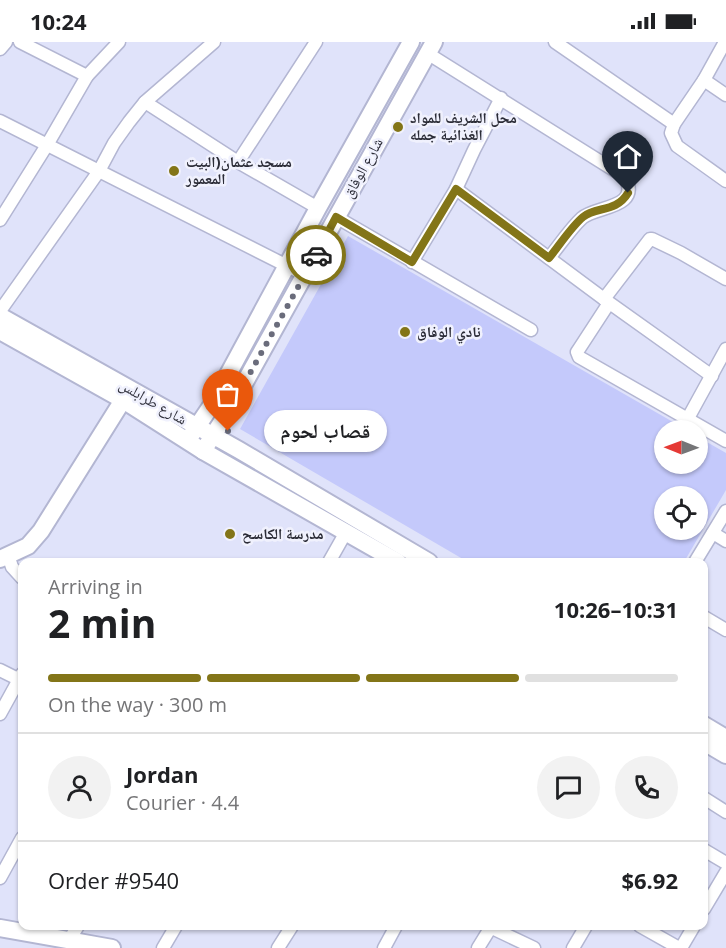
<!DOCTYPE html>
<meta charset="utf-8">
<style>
body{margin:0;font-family:"Open Sans","Noto Naskh Arabic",sans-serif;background:#f2f2f2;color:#202124;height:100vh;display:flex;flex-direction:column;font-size:22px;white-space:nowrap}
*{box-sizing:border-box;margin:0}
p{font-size:20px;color:#757577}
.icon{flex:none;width:33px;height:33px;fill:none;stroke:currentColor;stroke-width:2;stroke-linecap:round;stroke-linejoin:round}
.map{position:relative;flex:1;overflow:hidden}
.panel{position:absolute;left:18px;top:516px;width:690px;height:372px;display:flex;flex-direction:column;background:#fff;border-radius:12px;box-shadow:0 2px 4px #0004}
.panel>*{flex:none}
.needle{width:39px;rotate:271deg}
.tools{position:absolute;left:654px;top:378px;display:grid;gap:12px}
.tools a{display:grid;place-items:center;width:54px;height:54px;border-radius:50%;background:#fff;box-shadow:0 2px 4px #0004;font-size:30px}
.pin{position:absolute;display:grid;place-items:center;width:51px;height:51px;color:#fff;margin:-62px -26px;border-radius:50% 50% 50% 0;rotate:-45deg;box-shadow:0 0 6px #0007}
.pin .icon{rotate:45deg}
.courier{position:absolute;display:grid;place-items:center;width:60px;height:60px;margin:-30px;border:4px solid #837518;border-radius:50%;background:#fff;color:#222;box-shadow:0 2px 8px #0007}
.bubble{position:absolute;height:42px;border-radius:21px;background:#fff;box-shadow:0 2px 4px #0004;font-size:20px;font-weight:700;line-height:42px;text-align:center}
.headline em{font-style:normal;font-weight:700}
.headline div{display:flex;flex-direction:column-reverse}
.headline{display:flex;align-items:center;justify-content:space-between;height:102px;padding:0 30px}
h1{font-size:39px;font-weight:700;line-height:45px}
.bar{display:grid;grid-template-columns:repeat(4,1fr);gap:9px 6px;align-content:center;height:72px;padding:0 30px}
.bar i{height:8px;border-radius:4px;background:#e0e0e0}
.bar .current{background:#837518}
.bar p{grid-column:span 4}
.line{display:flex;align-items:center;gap:15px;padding:0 30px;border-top:2px solid #e0e0e0}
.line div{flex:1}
.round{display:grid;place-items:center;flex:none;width:63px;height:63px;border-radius:32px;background:#f2f2f2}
.status{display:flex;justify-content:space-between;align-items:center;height:42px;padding:0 30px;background:#fff;direction:ltr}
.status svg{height:16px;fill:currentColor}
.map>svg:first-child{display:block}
.green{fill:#c4c9fb;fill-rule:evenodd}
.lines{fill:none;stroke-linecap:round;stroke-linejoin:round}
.street-casing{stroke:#b3b6d2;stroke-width:15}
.secondary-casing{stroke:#b3b6d2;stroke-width:20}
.street{stroke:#fff;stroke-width:12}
.secondary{stroke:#fff;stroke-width:16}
.done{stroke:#6a6c7b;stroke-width:6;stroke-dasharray:0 10.8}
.route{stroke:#837518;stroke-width:8}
.poi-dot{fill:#837518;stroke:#f0f1fd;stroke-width:2}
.labels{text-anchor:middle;stroke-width:5;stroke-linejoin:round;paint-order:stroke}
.poi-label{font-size:15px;font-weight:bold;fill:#2b2c37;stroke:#f0f1fd;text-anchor:start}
.street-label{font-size:15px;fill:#2b2c37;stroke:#f0f1fd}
</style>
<div class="status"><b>10:24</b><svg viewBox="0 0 49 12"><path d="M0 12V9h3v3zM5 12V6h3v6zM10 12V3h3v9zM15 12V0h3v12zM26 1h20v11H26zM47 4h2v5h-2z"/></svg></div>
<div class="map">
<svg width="726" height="906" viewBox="0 0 726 906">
<rect width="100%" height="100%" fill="#e0e3fa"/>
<!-- green -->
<path class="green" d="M348,194L687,388H664V422H698V395L726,411V448L684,520H468L240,387ZM664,454H698V488H664Z"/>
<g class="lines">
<!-- street casing -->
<g class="street-casing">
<g id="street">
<path d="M20,0L87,34"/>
<path d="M555,0L674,82"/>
<path d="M725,0L704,38L674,82L671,91L677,104L726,139"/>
<path d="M0,7L6,0"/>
<path d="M427,11L625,135C642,167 595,164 582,176C570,187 559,204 549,216"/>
<path d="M704,38L726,53"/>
<path d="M145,60L238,120L318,166"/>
<path d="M0,79L305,233"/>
<path d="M238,120L316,0"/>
<path d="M456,147L604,257L712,334"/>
<path d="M336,175L531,288"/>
<path d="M0,178L47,103L87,34L119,0"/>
<path d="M412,220L456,147L474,108L501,56"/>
<path d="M604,257L650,197H652L681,211L726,237"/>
<path d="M609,261L579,307L577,310L579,315L726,399"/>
<path d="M0,269L99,129L114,101L129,80L145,60L214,0"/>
<path d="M687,378L726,307"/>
<path d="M713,491L726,499"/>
<path d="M8,513L12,525L22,536"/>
<path d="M329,520L346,490"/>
<path d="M695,520L726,469"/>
<path d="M704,575L726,588"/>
<path d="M0,628L22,639"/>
<path d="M0,672L22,632"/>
<path d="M704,756L726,770"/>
<path d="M704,808L726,821"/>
<path d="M0,836L22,796"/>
<path d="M704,867L726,830"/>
<path d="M488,884L534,906"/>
<path d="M640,884L679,906"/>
<path d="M69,898L78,884"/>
<path d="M163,906L176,884"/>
<path d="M278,906L292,884"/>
<path d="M384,906L396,884"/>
<path d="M478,906L491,885"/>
<path d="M573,906L586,884"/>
<path d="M681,906L694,884"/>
</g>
</g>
<!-- secondary casing -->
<g class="secondary-casing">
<g id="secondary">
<path d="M0,274L239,408L429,520"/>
<path d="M0,289L123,358L203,409L398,520"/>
<path d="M192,392L211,364L318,166L411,0"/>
<path d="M203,409L230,367L434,0"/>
<path d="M0,517L28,504L41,489L123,358"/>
<path d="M704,683L726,696"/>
<path d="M704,700L726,713"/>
<path d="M0,886L112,906"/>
</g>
</g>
<!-- street -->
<use href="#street" class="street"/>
<!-- secondary -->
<use href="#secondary" class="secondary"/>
</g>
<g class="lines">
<!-- done -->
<path class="done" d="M228,389L227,382L230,367L316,213"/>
<!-- route -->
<path class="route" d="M316,213L336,175L412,220L456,147L549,216C559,204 571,185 583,175C596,164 616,171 628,151"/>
</g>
<!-- markers -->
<g class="poi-dot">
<circle cx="398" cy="85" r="6"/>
<circle cx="174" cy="129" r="6"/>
<circle cx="405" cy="290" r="6"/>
<circle cx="230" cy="492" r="6"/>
</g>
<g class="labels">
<!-- poi labels -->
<g class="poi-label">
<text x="410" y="81">محل الشريف للمواد<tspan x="410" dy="17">الغذائية جمله</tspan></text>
<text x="186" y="125">مسجد عثمان(البيت<tspan x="186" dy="17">المعمور</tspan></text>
<text x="417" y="295">نادي الوفاق</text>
<text x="242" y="497">مدرسة الكاسح</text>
</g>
<!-- street labels -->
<g class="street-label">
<text transform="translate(363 126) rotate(-61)" y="5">شارع الوفاق</text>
<text transform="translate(153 360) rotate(30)" y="5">شارع طرابلس</text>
</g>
</g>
</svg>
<div class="tools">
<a><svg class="needle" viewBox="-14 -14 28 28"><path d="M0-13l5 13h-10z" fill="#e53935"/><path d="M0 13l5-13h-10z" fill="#757577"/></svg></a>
<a><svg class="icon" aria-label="locate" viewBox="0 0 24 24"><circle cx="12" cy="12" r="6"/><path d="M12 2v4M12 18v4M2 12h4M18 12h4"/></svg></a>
</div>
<div class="pin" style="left:228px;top:389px;background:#ea580c"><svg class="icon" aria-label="bag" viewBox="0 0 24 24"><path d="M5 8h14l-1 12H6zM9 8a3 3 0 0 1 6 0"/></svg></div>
<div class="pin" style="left:628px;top:151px;background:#1f2937"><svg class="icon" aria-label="home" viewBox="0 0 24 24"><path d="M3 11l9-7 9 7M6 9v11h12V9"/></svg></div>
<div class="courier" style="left:316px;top:213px"><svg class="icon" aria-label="car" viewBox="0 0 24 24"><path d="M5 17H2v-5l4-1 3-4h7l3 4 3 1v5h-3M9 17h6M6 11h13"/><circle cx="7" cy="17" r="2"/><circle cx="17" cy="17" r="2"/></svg></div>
<div class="bubble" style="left:264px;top:368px;width:123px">قصاب لحوم</div>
<section class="panel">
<div class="headline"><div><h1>2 min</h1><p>Arriving in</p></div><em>10:26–10:31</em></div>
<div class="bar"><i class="current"></i><i class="current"></i><i class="current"></i><i></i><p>On the way · 300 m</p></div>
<div class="line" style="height:108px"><a class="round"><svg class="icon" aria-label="person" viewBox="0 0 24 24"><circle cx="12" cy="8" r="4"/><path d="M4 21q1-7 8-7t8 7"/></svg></a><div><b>Jordan</b><p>Courier · 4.4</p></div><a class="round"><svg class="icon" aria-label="chat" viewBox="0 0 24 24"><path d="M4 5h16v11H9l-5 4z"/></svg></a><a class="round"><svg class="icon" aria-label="phone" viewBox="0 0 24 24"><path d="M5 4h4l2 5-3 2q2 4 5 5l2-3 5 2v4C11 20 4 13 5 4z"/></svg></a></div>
<div class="line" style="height:78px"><div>Order #9540</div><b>$6.92</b></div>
</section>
</div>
